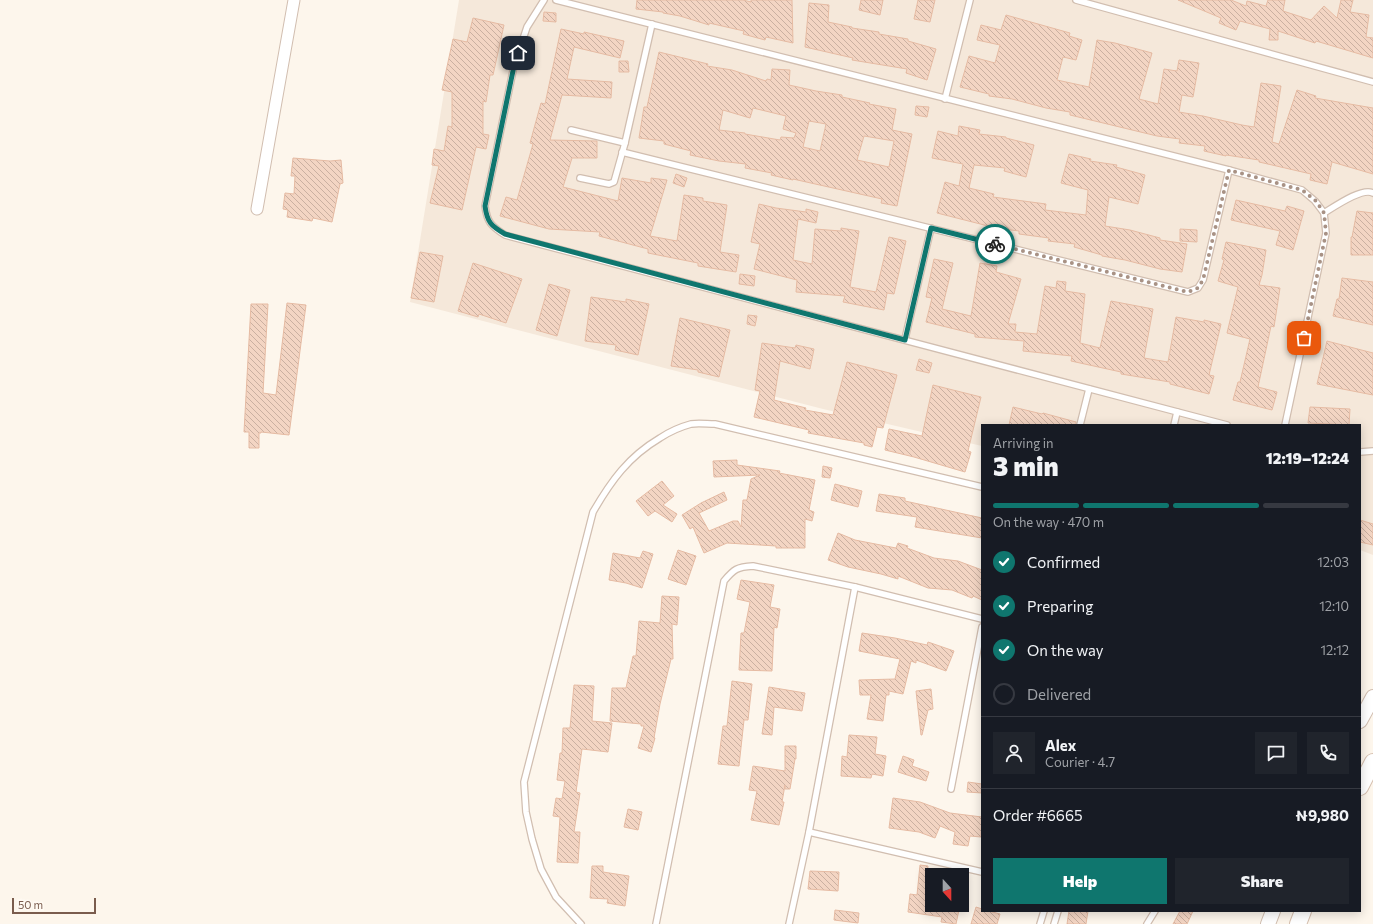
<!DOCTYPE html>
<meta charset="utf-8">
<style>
body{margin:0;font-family:Commissioner,sans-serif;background:#20242c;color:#f1f3f6;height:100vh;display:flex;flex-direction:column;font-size:15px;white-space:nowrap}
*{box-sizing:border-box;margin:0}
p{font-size:13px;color:#9ea1a6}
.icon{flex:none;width:22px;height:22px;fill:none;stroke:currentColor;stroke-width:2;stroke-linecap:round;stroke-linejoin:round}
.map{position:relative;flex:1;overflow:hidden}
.drawer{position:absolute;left:981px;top:424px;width:380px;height:488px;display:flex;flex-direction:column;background:#171b24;border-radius:0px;box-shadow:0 2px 10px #0003}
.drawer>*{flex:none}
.needle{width:26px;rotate:159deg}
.tools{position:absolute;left:925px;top:868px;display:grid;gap:8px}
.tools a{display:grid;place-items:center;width:44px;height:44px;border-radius:0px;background:#171b24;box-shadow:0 2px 10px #0003;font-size:20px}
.scale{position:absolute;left:12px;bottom:10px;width:84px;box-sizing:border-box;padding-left:4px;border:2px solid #7a5c4d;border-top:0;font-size:11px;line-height:14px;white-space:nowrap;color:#7a5c4d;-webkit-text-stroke:3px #fffaf3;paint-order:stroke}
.pin{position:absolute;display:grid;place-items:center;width:34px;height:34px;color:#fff;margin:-17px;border-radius:8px;box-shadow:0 2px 6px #0006}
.courier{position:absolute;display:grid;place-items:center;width:40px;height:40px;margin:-20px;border:3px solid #0f766e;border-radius:50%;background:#fff;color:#222;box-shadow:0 1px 5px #0007}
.head em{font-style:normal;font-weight:800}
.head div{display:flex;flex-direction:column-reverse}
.head{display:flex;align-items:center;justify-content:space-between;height:68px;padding:0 12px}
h1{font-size:26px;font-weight:800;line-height:30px}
.bar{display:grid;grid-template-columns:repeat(4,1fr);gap:6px 4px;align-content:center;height:48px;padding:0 12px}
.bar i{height:5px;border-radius:3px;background:#363941}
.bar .on{background:#0f766e}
.bar p{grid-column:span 4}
.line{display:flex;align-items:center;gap:10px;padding:0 12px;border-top:1px solid #363941}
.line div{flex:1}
.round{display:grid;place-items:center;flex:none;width:42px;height:42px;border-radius:0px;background:#20242c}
ol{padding:0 12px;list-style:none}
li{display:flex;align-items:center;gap:12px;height:44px}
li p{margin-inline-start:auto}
li .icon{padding:4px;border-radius:50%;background:#0f766e;color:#fff;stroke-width:4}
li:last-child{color:#9ea1a6}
li i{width:22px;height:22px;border:2px solid #363941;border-radius:50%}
.cta{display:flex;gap:8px;margin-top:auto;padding:8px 12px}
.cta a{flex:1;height:46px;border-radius:0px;background:#0f766e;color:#fff;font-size:16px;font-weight:800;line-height:46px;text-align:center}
.cta a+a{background:#20242c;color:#f1f3f6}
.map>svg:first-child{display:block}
.residential{fill:#f5e8da}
.building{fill:url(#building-back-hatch);stroke:#e6bba3;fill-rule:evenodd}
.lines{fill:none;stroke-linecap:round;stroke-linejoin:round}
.service-casing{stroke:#d1beb0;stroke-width:8}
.minor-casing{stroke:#d1beb0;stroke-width:13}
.tertiary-casing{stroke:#d1beb0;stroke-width:16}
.secondary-casing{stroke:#d6c0b0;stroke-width:18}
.service{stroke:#fff;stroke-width:5.5}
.minor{stroke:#fff;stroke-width:11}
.tertiary{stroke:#fff;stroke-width:14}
.secondary{stroke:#fff;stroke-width:16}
.done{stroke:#a89285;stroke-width:4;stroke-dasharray:0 7.2}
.route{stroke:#0f766e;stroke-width:5}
</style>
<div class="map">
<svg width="1373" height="924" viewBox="0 0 1373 924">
<defs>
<pattern id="building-back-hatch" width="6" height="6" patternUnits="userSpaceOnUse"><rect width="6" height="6" fill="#f3d5c3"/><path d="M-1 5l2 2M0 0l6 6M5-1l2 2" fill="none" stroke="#cab0a1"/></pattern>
</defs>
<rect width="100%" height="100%" fill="#fdf6ec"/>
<!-- residential -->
<path class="residential" d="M459,0H1373V555L1360,550V425H982V446L823,409L410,302Z"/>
<!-- building -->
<g class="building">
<path d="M637,0H743L751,2V0H792L793,43L766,37L765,40L743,34L744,31L709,23V25L680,16L663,13V12L636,9Z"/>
<path d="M861,0H883L880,15L859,10Z"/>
<path d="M918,0H935L930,22L914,19Z"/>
<path d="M1178,0H1231L1246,6L1247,1L1266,6L1268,0H1285L1283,11L1311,20L1324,6L1337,18L1341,0H1353L1350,12L1369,15L1366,37L1373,38V58L1316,41L1315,43L1278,31V40H1269L1270,29L1240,21L1236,30L1219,23L1221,18Z"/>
<path d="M809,3L829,5L828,22L852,27V28L879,32V34L908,39V41L936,49L927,80L906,73L907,69L852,60L853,58L805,47Z"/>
<path d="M544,12L556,13V22L543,21Z"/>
<path d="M1006,15L1070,33L1069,36L1082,40L1076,60L1063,57L1057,80L1089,87L1097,40L1115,43L1152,53L1139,99L1158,104L1164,69L1177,71L1179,60L1199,63L1193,97L1182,95L1179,112L1203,116L1242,125L1254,127L1261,83L1281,86L1272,142L1279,144L1297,90L1316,96L1315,98L1373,108V174L1332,162L1327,184L1310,180L1311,174L1259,162V160L1226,155V156L1204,151L1205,146L1179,143L1180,139L1157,136L1070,115V112L1046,108L1012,99L989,96V94L960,87L969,56L995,63L1000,45L977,40L981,25L1001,30Z"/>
<path d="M473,18L504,25L493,75H490L486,102L483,101V134L489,135L486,149L476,147L462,210L430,203L439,166L432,165L434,149L444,151L448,126L452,127V92L442,90L453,39L467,42Z"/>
<path d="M561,29L584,34V32L624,41L620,58L574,47L567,79L612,82L611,98L562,95L550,140L597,141V158H572L563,187L618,201L622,178L651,183V178L667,180L650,236L677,241L684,195L703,198V201L727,205L720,252L739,255L736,272L698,266V263L648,253V249L599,236L600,232L549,229L500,216L506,197L517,200L533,144L530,143L541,103L545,104Z"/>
<path d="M659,52L708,64L707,66L732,70L766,81L767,79L771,80L772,69L790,70L789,85L816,91L842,95V97L870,103L869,104L896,109L892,130L912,134L897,206L881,203L882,199L793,179V180L771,175L772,173L745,168L746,164L719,161L690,155L691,151L664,144V141L639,138L644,107H647ZM753,108L786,116L783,129L796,133L794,138L781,137L780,140L745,134V133L719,130L723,110L750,118ZM809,121L826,124L820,151L803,147ZM864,136L894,141L889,167L857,160Z"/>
<path d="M619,61H628L629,72H619Z"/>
<path d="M916,106L929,107L927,117L915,115Z"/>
<path d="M959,126L980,130L979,134L1006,137V138L1034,145L1026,177L1004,171L1005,168L974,165L969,188L994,194L993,197L1046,204L1045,210L1086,215L1088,190L1061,183L1069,154L1091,159L1090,161L1117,165L1116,167L1145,175L1138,204L1109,197L1105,226L1130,230L1160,238V240L1187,244L1182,272L1160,269L1125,260L1102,256V255L1074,247L1075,244L1048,241L1049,238L1019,234V231L996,228L937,213L945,182L959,186L963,164L932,158L938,131L958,136Z"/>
<path d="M293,158L330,161L341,160L343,183L340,184L332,222L313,218L312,221L287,217L288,210L283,209L285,193L294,194L295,176H291Z"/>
<path d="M676,174L687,178L684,187L673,183Z"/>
<path d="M1236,200L1285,211L1287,206L1304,211L1293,250L1276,245L1280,231L1231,220Z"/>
<path d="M759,204L776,208L806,212V209L818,212L816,223L798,219L793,260L812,264L815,229L841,231V228L859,231L850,287L876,292L889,237L906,241L894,294L887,293L884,310L843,302L845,296L796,292L797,280L754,269L760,244L751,242Z"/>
<path d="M1357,211L1373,213V255H1351V237H1352Z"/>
<path d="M1180,229L1197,230V242L1180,241Z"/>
<path d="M1226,242L1266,250L1262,275L1259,285L1280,288L1274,327L1271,326L1258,387L1277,392L1272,410L1233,400L1238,382H1240L1250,339L1227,333L1238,287L1218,281L1224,260L1222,259Z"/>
<path d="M420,252L443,256L434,302L411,298Z"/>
<path d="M934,259L953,263L942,309L971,316L980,263L997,266L996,272L1021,279L1008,324H1016L1015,332L1037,334L1045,286L1056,288L1057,281L1066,282L1065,291L1085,294L1080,343L1100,348L1111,301L1153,309L1144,358L1168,362L1176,317L1204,322V320L1221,324L1209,375L1214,376L1209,394L1170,384V382L1121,374V372L1071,361L1072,356L1023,351L1024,341L975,337V334L926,322L932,298L926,297Z"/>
<path d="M473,263L522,279L506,323L479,314L478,317L458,311Z"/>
<path d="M740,274L755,276L754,286L739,284Z"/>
<path d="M1342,278L1373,282V325L1333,316L1337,299H1339Z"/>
<path d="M549,284L570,290L557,336L536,330Z"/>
<path d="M591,297L626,302V299L649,304L638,355L615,350L616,345L585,341Z"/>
<path d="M287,303L306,305L289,435L261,432V433H259V448H249V432H244L251,304H268L263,393L276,395Z"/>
<path d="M748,315L757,316L755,326L747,324Z"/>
<path d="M680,318L730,330L719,377L698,372V370L671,366Z"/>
<path d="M1327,341L1373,353V395L1317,384Z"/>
<path d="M762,343L795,348L796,345L814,349L810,369L780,361L774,400L806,408L805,410L833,415L847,362L897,375L883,428L877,427L872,447L864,445V443L808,433L809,430L754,417L760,391L755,390Z"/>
<path d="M919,359L932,363L929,373L916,370Z"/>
<path d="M933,385L981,397L968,451L971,452L965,472L914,457L885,450L889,429L922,436Z"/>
<path d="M1013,407L1042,414L1043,413L1076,422V425H1009Z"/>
<path d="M1310,407L1350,409L1349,425L1308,423Z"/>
<path d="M737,460V465L780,471L779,473L815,480L809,510L814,512L812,521L805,519V548H776V546L727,543L704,553L693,527L690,529L682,515L701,503L724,492L727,500L699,513L709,531L733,521H738L741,527L743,500H747L751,479L760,475L714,477L713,461Z"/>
<path d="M823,466L832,468L830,478L822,477Z"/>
<path d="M662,481L674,496L663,505L677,514L672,522L655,511L648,516L636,501Z"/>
<path d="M835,484L862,491L858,507L831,500Z"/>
<path d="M879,494L905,498V501L982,518V538L915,527L917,517L876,511Z"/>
<path d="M1360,520L1373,524V545L1360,542Z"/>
<path d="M838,533L855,540L896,548L898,543L908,546L907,548L934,558L958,561L982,570V600L973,596L972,598L952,590L928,588L898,576V579L881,574L848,567L828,560Z"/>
<path d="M678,550L696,556L686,585L668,579Z"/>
<path d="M643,551L653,554L642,588L626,583L609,580L613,553L640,558Z"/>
<path d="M741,580L774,585L770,607L780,609L777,628L774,627L772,671L739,670L741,633H744L750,602L737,599Z"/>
<path d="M662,596L679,597L677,625L672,624L673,659H671L660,704L654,738H655L651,752L638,748L644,726H641V724L610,721L612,688H626L633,656H636L639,621L660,623Z"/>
<path d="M862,633L895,638L927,645L928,642L954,651L946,671L916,660V663L911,661L903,694L889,691V695H886L883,721L867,719L871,695H860L859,680L895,679L900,659L859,651Z"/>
<path d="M732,681L752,684L748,720H744L739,766L718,764L723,726H727Z"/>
<path d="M574,685L594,686L592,721L612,723L608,752L582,749L576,792L580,793L574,832H580L578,863L557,862L560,817L553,816L556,798L562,799L565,781L557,780L560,753H562L563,728H570Z"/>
<path d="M769,687L805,693L802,711L774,707L772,735L762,734Z"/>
<path d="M931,689L933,709L928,710L922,735H921L916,691Z"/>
<path d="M849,735L877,737L875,754L886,756L883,776L872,774L871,778L841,776L842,756L847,757Z"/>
<path d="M785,746H796V759H795L790,789H785V785L782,802H784L779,825L751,820L757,791L749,790L753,766L785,771Z"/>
<path d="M903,756L914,760L912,766L929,772L926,781L898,772Z"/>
<path d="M968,782L982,784V793L967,792Z"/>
<path d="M893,798L920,802L950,813L982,817L981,837L970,836L968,846L953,844L955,832L940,826L935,838L919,832L889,828Z"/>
<path d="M628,809L642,812L638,830L624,827Z"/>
<path d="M920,865L928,866L926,893H932V905H960L956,924L941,922L942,917L908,912L910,894L917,895Z"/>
<path d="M592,866H603V872L629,876L625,906L607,903L608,899L590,898Z"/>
<path d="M810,871L839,872L838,891L808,889Z"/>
<path d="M976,907L982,909V911H989L1000,914L997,924H971Z"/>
<path d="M835,910L859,913L858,923L834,920Z"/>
<path d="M1069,911H1088L1086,924H1067Z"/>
<path d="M1180,911H1193L1187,924H1173Z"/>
</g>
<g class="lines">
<!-- service casing -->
<g class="service-casing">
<g id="service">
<path d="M544,0L527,27L514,66L485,206C487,222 491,226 505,235L1227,425"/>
<path d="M556,0L1229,170L1302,190L1315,201L1324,213L1326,233L1285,425"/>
<path d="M1076,0L1373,82"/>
<path d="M945,99L970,0"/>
<path d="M571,130L625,143"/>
<path d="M622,152L1188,292L1198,288L1203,280L1229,170"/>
<path d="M580,178L609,184L614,182L625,143L652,24"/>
<path d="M1324,213C1334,207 1362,187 1373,193"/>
<path d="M905,339L931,228"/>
<path d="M1080,425L1089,389"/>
<path d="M1174,425L1177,412"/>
<path d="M1360,452L1373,451"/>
<path d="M951,789L982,627"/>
<path d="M809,832L982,872"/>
<path d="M581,924L556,897L541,869L532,839L526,812L524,782L593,512C611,481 628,457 660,438C669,432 680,427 691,424C698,423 707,424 715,424L982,487"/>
<path d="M656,924L724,581C734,569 737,567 753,566L855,587L982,619"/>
<path d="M789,924L809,832L855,587"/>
<path d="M1040,924L1044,911"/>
<path d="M1054,924L1058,911"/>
<path d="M1147,924L1155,911"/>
</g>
</g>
<!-- minor casing -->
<g class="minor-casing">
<path id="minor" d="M257,209L294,0"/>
</g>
<!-- tertiary casing -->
<g class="tertiary-casing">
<g id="tertiary">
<path d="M1360,721L1373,697"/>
<path d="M1268,924L1273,911"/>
</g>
</g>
<!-- secondary casing -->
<g class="secondary-casing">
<g id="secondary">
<path d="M1360,787L1373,762"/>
<path d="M1298,924L1303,911"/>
</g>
</g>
<!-- service -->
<use href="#service" class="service"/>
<!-- minor -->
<use href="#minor" class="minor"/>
<!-- tertiary -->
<use href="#tertiary" class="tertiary"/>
<!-- secondary -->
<use href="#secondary" class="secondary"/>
</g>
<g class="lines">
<!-- done -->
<path class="done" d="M995,244L1188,292L1198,288L1203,280L1229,170L1302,190L1316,201L1324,213L1326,233L1304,338"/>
<!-- route -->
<path class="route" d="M518,53L514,66L485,206C487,222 491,226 505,234L905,340L931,228L995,244"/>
</g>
</svg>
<div class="tools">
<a><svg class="needle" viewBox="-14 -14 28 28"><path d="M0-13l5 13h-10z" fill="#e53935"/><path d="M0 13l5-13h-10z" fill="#9ea1a6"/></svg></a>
</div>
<div class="scale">50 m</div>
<div class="pin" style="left:1304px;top:338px;background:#ea580c"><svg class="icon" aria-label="bag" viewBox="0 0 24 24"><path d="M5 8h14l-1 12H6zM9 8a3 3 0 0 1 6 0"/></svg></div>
<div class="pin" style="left:518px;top:53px;background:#1f2937"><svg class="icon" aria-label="home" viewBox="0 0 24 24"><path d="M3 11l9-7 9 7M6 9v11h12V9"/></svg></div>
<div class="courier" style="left:995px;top:244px"><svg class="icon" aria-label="bike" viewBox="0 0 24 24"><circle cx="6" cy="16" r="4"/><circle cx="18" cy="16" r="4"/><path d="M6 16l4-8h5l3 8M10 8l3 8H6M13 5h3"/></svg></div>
<section class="drawer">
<div class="head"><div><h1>3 min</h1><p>Arriving in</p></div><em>12:19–12:24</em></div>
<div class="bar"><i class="on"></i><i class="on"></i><i class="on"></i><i></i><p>On the way · 470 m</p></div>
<ol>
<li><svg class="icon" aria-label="check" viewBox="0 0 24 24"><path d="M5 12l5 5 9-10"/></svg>Confirmed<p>12:03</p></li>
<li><svg class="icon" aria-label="check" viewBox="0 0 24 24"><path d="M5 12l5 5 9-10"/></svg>Preparing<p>12:10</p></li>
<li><svg class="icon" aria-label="check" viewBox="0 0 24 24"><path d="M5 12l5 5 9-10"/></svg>On the way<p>12:12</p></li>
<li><i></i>Delivered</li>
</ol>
<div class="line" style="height:72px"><a class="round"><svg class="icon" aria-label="person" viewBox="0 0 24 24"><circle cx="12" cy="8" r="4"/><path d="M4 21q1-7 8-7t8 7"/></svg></a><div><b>Alex</b><p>Courier · 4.7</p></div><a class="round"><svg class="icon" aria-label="chat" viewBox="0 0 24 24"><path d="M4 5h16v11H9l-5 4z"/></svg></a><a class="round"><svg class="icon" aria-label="phone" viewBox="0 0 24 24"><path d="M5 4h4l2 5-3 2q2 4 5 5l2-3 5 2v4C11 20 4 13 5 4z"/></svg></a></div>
<div class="line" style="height:52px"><div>Order #6665</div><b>₦9,980</b></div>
<div class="cta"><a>Help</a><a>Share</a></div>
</section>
</div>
